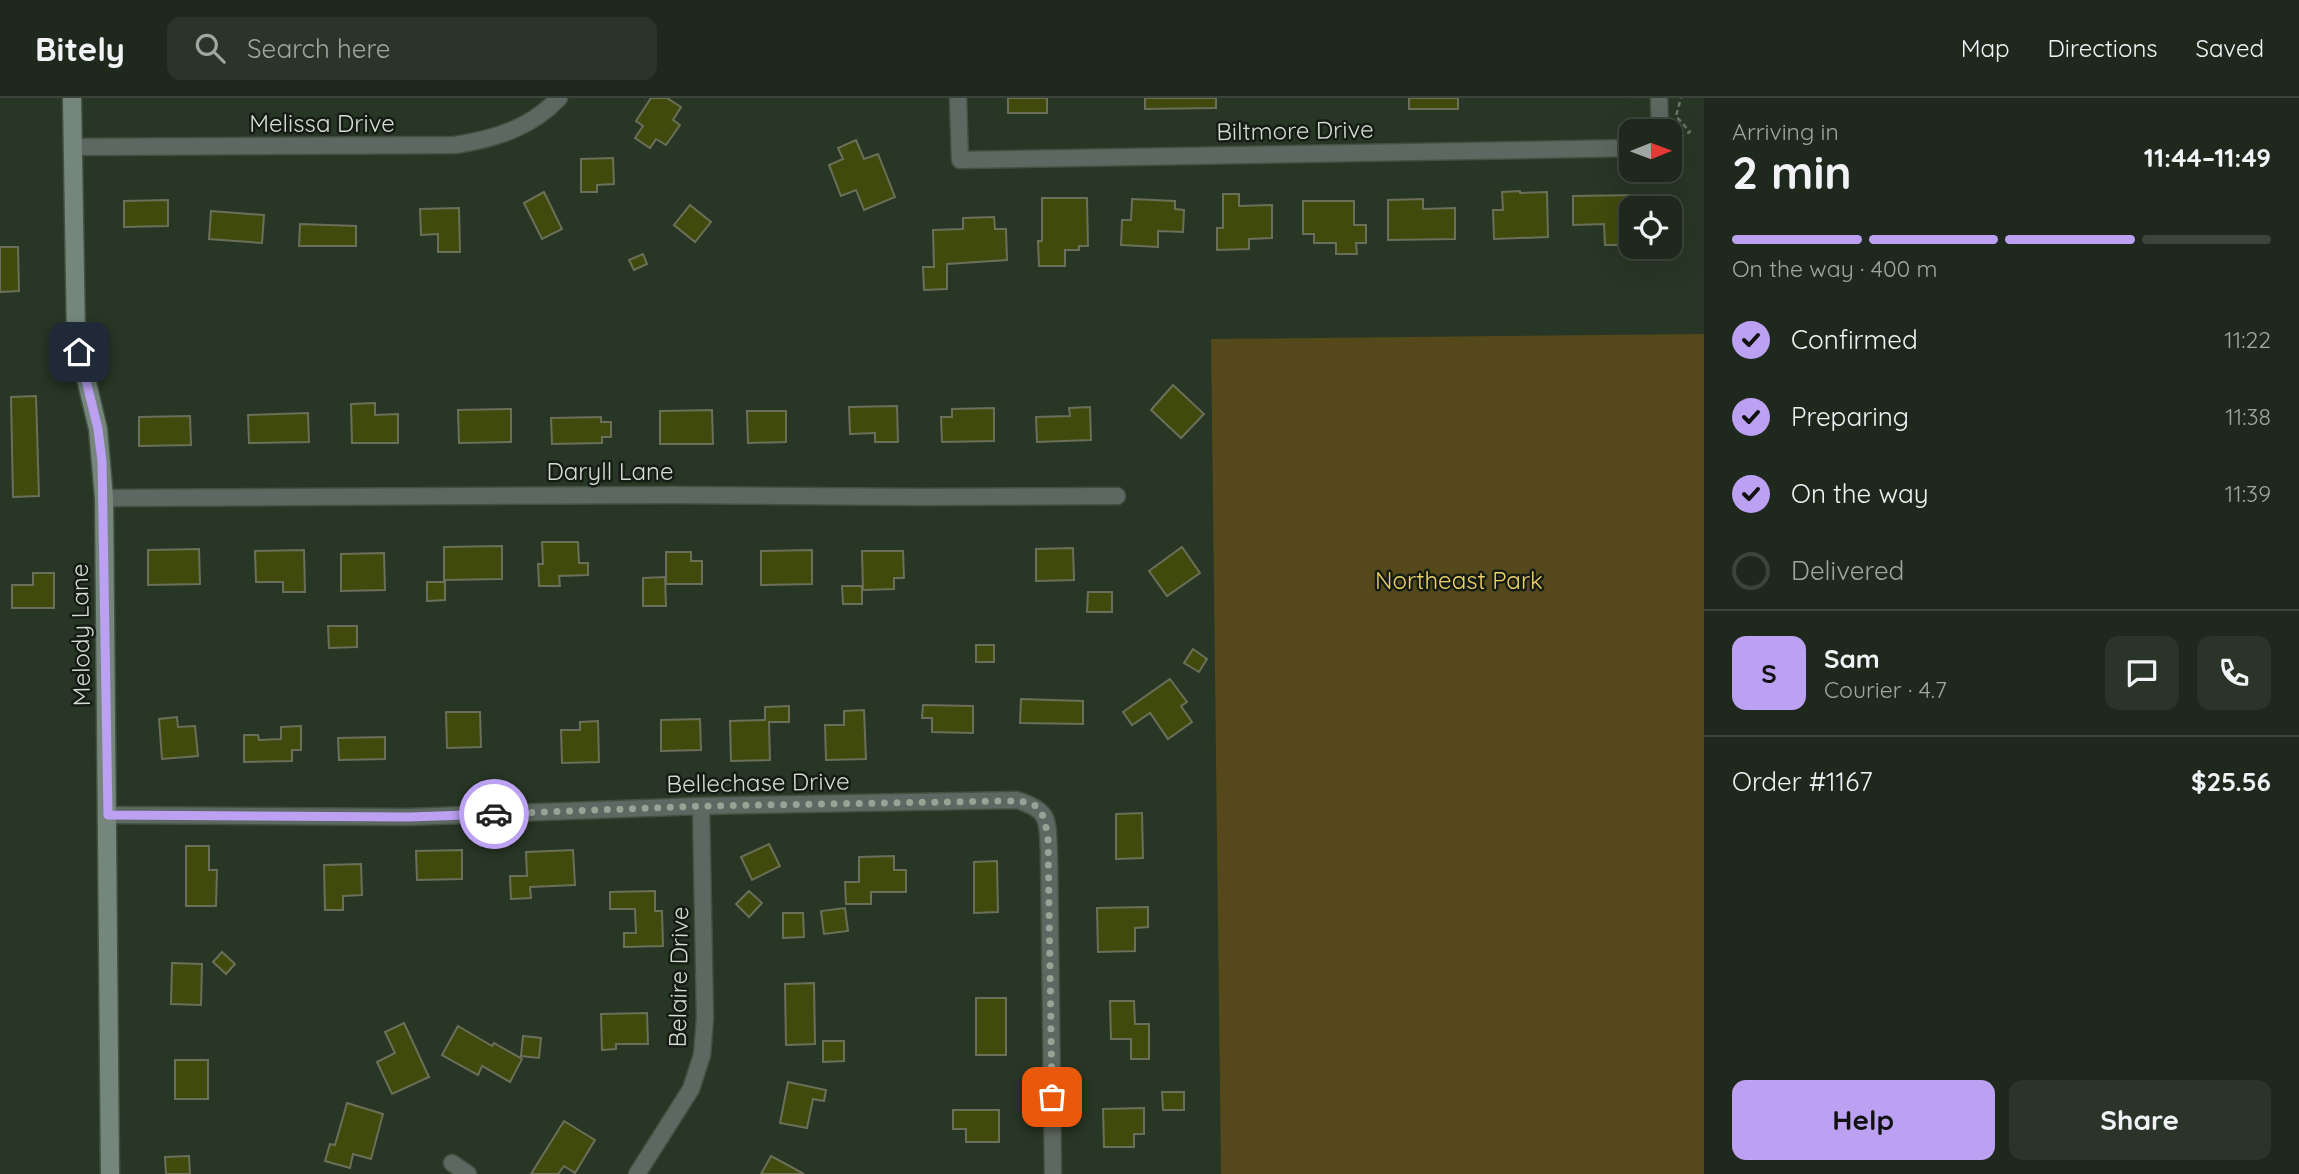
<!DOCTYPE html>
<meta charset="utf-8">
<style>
body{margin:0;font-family:Quicksand,sans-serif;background:#2b3429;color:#f1f3f6;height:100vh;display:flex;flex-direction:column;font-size:26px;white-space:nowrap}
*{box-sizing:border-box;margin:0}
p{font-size:23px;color:#a1a6a3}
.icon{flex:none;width:38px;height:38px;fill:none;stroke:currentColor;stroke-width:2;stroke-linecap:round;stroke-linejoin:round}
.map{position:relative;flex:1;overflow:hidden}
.side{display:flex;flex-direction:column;background:#1e281c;width:595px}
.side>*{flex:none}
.needle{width:46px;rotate:89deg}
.buttons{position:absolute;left:1619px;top:21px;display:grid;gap:14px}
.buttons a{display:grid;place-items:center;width:63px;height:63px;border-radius:14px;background:#1e281c;box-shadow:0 7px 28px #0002,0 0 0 2px #3c443b;font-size:35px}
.pin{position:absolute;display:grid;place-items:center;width:60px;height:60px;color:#fff;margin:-30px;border-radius:14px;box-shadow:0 4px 10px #0006}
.courier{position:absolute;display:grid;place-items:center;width:70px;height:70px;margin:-35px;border:5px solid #bca0f2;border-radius:50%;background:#fff;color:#222;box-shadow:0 2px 9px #0007}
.head em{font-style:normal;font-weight:800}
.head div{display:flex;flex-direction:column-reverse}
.head{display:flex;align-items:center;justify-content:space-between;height:119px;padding:0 28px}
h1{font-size:46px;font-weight:800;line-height:52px}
.bar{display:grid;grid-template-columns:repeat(4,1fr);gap:10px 7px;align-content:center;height:84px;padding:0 28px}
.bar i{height:9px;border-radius:5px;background:#3c443b}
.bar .active{background:#bca0f2}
.bar p{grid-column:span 4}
.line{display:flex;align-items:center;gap:18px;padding:0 28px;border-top:2px solid #3c443b}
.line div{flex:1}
.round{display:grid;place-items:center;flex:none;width:74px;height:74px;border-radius:14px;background:#2b3429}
ol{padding:0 28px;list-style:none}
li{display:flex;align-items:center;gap:21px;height:77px}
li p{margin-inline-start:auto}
li .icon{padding:7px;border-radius:50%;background:#bca0f2;color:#111;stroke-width:4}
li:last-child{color:#a1a6a3}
li i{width:38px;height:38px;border:4px solid #3c443b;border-radius:50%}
.action{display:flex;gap:14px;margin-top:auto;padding:14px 28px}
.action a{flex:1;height:80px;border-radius:14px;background:#bca0f2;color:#111;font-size:28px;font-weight:800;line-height:80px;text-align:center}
.action a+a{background:#2b3429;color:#f1f3f6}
header{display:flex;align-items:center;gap:42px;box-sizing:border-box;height:98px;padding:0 35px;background:#1e281c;border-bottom:2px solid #3c443b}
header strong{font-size:33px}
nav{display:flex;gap:38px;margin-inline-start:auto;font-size:24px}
.search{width:490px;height:63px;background:#2b3429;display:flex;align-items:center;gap:18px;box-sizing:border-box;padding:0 24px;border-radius:14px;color:#a1a6a3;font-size:26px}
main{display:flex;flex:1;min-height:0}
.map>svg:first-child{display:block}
.green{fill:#55491b}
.building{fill:#414a0d;stroke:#6b6f59;stroke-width:2}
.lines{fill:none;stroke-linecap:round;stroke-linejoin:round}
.street-casing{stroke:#445141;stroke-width:19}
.secondary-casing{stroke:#445141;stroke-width:21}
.path{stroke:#687566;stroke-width:2.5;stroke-dasharray:5 3.5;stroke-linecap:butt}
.street{stroke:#5d6862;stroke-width:16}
.secondary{stroke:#75867d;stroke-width:18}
.done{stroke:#98a395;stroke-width:7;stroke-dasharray:0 12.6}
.route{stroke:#bca0f2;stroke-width:9}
.labels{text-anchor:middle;stroke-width:5;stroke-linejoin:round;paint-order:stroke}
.street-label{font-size:24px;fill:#d4ddd2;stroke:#151c14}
.park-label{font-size:24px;fill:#efd265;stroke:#151c14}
</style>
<header>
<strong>Bitely</strong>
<div class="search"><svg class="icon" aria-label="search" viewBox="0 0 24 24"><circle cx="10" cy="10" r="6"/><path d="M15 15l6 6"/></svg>Search here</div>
<nav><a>Map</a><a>Directions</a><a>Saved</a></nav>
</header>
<main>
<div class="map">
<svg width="1704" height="1076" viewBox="0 0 1704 1076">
<rect width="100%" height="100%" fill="#283625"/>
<!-- green -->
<path class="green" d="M1704,236V1076H1221L1211,241Z"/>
<!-- building -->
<g class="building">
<path d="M651,0H667L681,9L673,22L680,27L666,47L656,41L650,50L635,40L643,28L636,23Z"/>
<rect x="1008" y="0" width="39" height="15"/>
<path d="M1145,0H1216V10L1145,11Z"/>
<rect x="1409" y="0" width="49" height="11"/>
<path d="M856,42L864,61L878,56L895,99L864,112L856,92L841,98L829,67L843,61L838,50Z"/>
<path d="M613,60L614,86L597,87V94H581V61Z"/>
<path d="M1520,93V95L1547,94L1548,139L1494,141L1493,112H1503L1502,94Z"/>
<path d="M544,94L562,131L542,141L524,105Z"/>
<path d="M1223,96H1239V108L1272,107V140L1249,141V151L1217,152V130H1223Z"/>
<path d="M1637,97V110H1631L1628,138H1621V147H1605L1604,126L1573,127V98Z"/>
<path d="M1042,100H1087L1088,148H1079V152H1065V168H1039L1038,143H1042Z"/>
<path d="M1132,101L1175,103V111L1184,112L1183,134L1158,133V149L1121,147L1122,122H1131Z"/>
<path d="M1423,101V111L1455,110V141L1388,142V102Z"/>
<path d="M168,102V128L124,129V103Z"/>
<path d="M1303,103H1354V127H1366V145H1356L1357,156H1336V145H1314V136H1303Z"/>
<path d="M690,107L711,124L695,144L674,127Z"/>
<path d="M459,110L460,154H438V136L421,137L420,111Z"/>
<path d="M211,113L264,117L262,145L209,141Z"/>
<path d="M994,119L995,131H1006L1007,162L947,166V191L924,192L923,169H934L933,132L963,131V120Z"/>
<path d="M300,126L356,128V148H299Z"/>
<path d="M0,149H18L19,193L0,194Z"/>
<path d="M643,156L647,166L634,172L629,162Z"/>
<path d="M1173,287L1204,316L1181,340L1151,312Z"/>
<path d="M36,298L39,398L13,399L11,299Z"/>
<path d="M375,305V317L398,316V345H352L351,306Z"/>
<path d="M897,308L898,344H875V335L850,336L849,309Z"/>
<path d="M1090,309L1091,342L1037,344L1036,319L1070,318L1069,310Z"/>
<path d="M994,310V343L942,344L941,319H952V311Z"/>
<path d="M511,311V344L459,345L458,312Z"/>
<path d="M712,312L713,346H660V313Z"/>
<path d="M747,313H786V344L748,345Z"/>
<path d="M308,315L309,344L249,345L248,317Z"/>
<path d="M190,318L191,347L139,348V319Z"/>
<path d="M601,319V324H611V339H602V345L552,346L551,320Z"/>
<path d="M542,444H578L579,465H588V477L559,478L560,488H539L538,466H543Z"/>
<path d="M502,448V481L444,482V449Z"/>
<path d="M1182,449L1200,475L1167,498L1149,473Z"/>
<path d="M1073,450L1074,482L1036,483V451Z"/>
<path d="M199,451L200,486L148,487V452Z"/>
<path d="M304,452L305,494H283V484H256L255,453Z"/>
<path d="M812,452V486L761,487V453Z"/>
<path d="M862,453H903L904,480H894V491L863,492Z"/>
<path d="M666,454H691V463H702V486H666Z"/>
<path d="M384,455L385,492L341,493V456Z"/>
<path d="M33,475H54V510H12V487H33Z"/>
<path d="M665,479L666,508H643V480Z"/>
<path d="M427,484H445V502L427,503Z"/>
<path d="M842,488H862V506H843Z"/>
<path d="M1088,494H1112V514H1087Z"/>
<path d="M328,528H357V549L329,550Z"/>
<rect x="976" y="547" width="18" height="17"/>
<path d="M1193,551L1207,561L1199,574L1184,565Z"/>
<path d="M1170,581L1187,604L1181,608L1192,624L1168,641L1150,615L1132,627L1123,614Z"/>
<path d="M1021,601L1083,603V626L1020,625Z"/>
<path d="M923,607L973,608V635L932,634V620H922Z"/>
<path d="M789,608V624H769L770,662L731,663L730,623L765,622V609Z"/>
<path d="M864,612L866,661L826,662L825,627H844V613Z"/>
<path d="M446,614H480L481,649L447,650Z"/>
<path d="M177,619L178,629L195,628L198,658L162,661L159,621Z"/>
<path d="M700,621L701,652L661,653V622Z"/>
<path d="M598,623L599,664L562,665L561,632H580V624Z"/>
<path d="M301,628V652H292V663L244,664V637H258L259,642L281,641V629Z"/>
<path d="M385,639V661L339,662L338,640Z"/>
<path d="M1142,715L1143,760L1116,761V716Z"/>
<path d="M769,746L780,768L752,782L741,759Z"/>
<path d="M186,748H209V772H217L216,808H186Z"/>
<path d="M462,752V781L417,782L416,753Z"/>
<path d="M573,752L575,787L530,789L531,800L511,801L510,778H527L526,754Z"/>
<path d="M894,758V772H906V794H871V806H846L845,784H859V759Z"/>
<path d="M997,763L998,814L974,815V764Z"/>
<path d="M361,766L362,797L343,798V812H325L324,767Z"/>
<path d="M655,793V813H662L663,848L624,849V835H636L635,811H610V794Z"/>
<path d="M749,793L762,805L749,819L736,806Z"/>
<path d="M1148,809V829L1135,830V853L1098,854L1097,810Z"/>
<path d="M845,810L848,833L824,836L821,813Z"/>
<path d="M783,815H803L804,839L783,840Z"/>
<path d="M222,854L235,866L226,876L213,864Z"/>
<path d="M172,865L202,866L201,907L171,906Z"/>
<path d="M814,885L815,946L786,947L785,886Z"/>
<rect x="976" y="900" width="30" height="57"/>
<path d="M1110,903H1134L1135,926H1149V961H1131V941H1111Z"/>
<path d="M647,915L648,946H616V951L602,952L601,916Z"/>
<path d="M404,925L429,979L392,996L377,964L395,955L385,934Z"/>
<path d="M458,928L492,948L494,945L522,961L510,984L482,968L478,977L442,957Z"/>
<path d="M523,938L541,940L539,960L521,958Z"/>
<path d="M823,943H844V963L823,964Z"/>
<rect x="175" y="962" width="33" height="39"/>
<path d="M788,984L826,992L824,1003L813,1001L807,1030L780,1025Z"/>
<path d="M1162,994H1184V1012H1163Z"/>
<path d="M347,1005L383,1016L371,1061L353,1056L350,1070L325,1063L330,1046L335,1047Z"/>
<path d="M1144,1010V1036H1134V1049H1104L1103,1011Z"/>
<path d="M953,1012H999V1044H966V1031H953Z"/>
<path d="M564,1023L595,1042L575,1075L564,1068L558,1076H531Z"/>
<path d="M189,1058L190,1076H166L165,1059Z"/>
<path d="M771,1058L804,1076H761Z"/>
</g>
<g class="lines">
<!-- street casing -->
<g class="street-casing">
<g id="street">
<path d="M958,0L960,62L1631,50"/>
<path d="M1659,0L1660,33"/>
<path d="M73,49L455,47C494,41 531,30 559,0"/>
<path d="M104,400L673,397L921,399L1117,398"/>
<path d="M108,717L409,719L701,708L1017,702C1051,713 1047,722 1049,755L1053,1076"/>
<path d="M452,1065L468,1076"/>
<path d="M637,1076L691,991L702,957L705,920L701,708"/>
</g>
</g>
<!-- secondary casing -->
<g class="secondary-casing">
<path id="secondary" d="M72,0L76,239L98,331L104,400L110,1076"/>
</g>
<!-- path -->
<path class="path" d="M1672,43L1690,34L1676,18L1681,0"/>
<!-- street -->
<use href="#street" class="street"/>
<!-- secondary -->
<use href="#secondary" class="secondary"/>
</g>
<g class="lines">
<!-- done -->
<path class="done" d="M494,716L701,708L1003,703C1039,702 1043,708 1048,741L1052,999"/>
<!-- route -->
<path class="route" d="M79,254L98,331L102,363L108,717L409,719L494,716"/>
</g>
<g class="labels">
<!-- street labels -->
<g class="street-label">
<text x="322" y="34">Melissa Drive</text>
<text transform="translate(1295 33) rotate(-1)" y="8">Biltmore Drive</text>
<text x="610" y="382">Daryll Lane</text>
<text transform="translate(81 537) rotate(-91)" y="8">Melody Lane</text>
<text transform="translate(758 685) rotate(-1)" y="8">Bellechase Drive</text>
<text transform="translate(679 879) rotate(-89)" y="8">Belaire Drive</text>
</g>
<!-- park labels -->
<g class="park-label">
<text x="1459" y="491">Northeast Park</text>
</g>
</g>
</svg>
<div class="buttons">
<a><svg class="needle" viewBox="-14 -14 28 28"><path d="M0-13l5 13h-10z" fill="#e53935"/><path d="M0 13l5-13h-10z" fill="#a1a6a3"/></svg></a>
<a><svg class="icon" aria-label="locate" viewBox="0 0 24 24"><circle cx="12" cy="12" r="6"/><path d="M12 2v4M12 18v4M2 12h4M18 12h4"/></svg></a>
</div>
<div class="pin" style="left:1052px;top:999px;background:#ea580c"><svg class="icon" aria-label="bag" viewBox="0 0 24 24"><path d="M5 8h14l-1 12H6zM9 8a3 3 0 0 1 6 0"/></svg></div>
<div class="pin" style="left:79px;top:254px;background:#1f2937"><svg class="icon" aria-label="home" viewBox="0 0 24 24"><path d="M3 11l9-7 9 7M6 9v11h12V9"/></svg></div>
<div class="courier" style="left:494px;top:716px"><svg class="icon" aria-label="car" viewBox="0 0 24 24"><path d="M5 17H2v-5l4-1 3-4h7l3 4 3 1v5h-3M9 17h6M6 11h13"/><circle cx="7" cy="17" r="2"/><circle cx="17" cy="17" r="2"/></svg></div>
</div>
<section class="side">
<div class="head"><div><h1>2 min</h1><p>Arriving in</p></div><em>11:44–11:49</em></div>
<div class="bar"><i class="active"></i><i class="active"></i><i class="active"></i><i></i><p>On the way · 400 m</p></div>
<ol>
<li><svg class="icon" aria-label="check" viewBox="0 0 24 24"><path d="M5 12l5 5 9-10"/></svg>Confirmed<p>11:22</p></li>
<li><svg class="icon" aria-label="check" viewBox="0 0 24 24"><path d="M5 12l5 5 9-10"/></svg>Preparing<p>11:38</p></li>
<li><svg class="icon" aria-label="check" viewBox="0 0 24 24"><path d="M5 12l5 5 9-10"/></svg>On the way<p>11:39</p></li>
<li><i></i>Delivered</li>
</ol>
<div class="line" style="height:126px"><b class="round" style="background:#bca0f2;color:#111">S</b><div><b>Sam</b><p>Courier · 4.7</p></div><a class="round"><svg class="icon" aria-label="chat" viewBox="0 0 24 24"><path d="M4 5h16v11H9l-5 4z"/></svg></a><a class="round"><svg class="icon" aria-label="phone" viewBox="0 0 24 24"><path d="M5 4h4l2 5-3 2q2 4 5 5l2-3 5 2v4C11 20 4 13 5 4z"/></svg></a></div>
<div class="line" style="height:91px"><div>Order #1167</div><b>$25.56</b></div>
<div class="action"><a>Help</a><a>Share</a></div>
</section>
</main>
